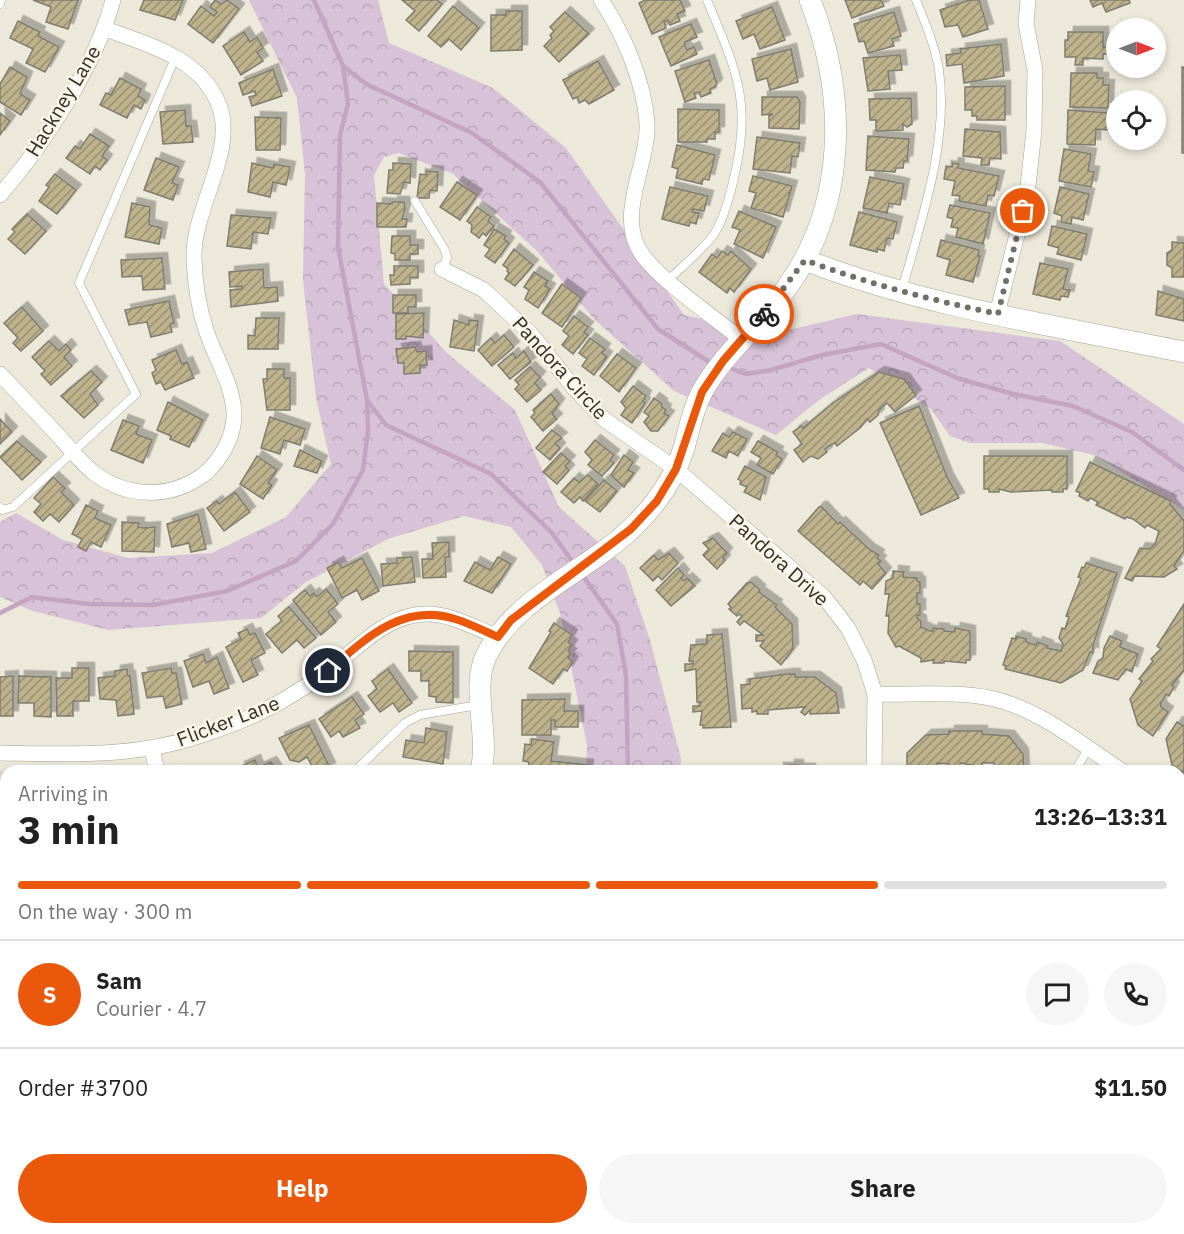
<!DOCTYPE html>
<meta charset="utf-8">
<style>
body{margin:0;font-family:"IBM Plex Sans",sans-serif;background:#f6f6f6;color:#222;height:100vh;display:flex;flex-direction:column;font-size:22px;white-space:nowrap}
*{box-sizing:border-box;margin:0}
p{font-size:20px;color:#767676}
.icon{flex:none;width:33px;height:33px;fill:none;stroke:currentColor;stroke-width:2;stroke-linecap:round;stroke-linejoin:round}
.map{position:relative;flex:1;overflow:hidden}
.drawer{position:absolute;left:0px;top:765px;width:1185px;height:470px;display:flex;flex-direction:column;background:#fff;border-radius:18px 18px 0 0;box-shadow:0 3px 9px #0003}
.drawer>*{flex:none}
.needle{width:39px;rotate:90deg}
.fabs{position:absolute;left:1106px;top:18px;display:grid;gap:12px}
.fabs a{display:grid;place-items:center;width:60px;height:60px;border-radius:50%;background:#fff;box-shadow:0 3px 9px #0003;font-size:30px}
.pin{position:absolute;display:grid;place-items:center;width:51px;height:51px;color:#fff;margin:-26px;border:3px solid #fff;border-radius:50%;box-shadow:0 2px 6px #0007}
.courier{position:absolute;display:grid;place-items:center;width:60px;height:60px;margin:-30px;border:4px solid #ea580c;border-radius:50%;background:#fff;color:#222;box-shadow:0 2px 8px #0007}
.head em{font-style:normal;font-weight:700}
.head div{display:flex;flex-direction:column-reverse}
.head{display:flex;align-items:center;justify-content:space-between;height:102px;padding:0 18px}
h1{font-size:39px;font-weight:700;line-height:45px}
.bar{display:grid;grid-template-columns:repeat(4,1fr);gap:9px 6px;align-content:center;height:72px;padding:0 18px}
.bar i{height:8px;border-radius:4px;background:#e0e0e0}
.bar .active{background:#ea580c}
.bar p{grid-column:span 4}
.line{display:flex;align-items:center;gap:15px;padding:0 18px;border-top:2px solid #e0e0e0}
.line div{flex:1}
.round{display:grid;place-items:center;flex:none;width:63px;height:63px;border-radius:32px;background:#f6f6f6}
.primary-button{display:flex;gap:12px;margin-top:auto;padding:12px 18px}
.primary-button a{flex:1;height:69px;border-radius:36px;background:#ea580c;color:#fff;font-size:24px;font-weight:700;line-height:69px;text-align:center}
.primary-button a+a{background:#f6f6f6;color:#222}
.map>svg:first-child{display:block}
.built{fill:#e2dcc6}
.forest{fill:url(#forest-crowns)}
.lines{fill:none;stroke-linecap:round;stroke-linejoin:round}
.stream{stroke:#c3a5c2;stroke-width:4.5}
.building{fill:url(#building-hatch);stroke:#807c70;stroke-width:1.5;filter:url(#shadow)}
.lane-casing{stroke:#a8a497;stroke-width:9}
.street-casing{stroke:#a8a497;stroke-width:16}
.secondary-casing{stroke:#a8a497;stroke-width:22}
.lane{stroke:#fff;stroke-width:8}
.street{stroke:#fff;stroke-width:15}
.secondary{stroke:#fff;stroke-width:21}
.done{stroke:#726f67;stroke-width:6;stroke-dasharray:0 10.8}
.route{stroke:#ea580c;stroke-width:8}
.labels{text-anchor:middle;stroke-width:5;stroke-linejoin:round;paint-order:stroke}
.street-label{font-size:20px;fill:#302e29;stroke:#faf5e7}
</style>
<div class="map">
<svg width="1184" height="1234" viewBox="0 0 1184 1234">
<defs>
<pattern id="forest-crowns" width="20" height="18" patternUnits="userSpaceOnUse" patternTransform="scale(1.5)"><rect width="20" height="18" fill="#d8c2d7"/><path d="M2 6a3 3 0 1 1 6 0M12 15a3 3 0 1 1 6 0" fill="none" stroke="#baa7b9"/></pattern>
<pattern id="building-hatch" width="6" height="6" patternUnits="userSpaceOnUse" patternTransform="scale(1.5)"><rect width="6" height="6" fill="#bdb28c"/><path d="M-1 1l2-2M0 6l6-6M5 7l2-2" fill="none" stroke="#9a9172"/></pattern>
<filter id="shadow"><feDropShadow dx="5.5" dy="-5.5" stdDeviation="0" flood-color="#0004"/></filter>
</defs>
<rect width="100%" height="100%" fill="#ece8da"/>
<!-- built -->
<g class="built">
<path d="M0,771H11H6V1122H0Z"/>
<path d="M864,1228L1052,1229V1234H860Z"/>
</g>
<!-- forest -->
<path class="forest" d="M249,0H378L389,43L493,88L566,148L684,315L771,334L857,314L1060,341L1184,424V510L1094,455L1042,443H970L950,436L931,409L869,368L819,400L776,435L674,391L594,319L538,252L453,174L399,153L384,157L374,175L384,284L447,353L515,410L559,507L625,566L650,640L681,759L680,771H586L587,745L560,613L542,565L511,527L464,516L388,539L306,582L261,618L108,630L33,611L0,597V522L16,513L63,540L128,558L212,553L286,517L331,464L316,398L303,280L305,174L297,98Z"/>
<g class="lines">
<!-- stream -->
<g class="stream">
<path d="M314,0L343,66L366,84L472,133L540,182L658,329L708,361"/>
<path d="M343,66L348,104L340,135L338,247L367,400L386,425L491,474L552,533L574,564"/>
<path d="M732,369L746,374L771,370L822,355L881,344L957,378L1013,394L1073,406L1132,432L1184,470"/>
<path d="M581,573L617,624L626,676L628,771"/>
<path d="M0,613L32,597L89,604L153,605L227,591L296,561L333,524L363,470L368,430L367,400"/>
</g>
</g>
<!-- building -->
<g class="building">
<path d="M33,0H78L68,29L46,22L51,7Z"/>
<path d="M144,0H183L175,20L140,10Z"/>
<path d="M215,0L221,4L227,0L239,9L213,43L188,24L201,6L214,16L217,12L210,7Z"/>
<path d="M402,0H437L442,4L419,31L406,20L415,11Z"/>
<path d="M645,0H680L685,11L677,14L680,21L670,25L668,20L664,22L666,28L652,34L639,3Z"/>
<path d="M845,0H881L884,6L852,18Z"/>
<path d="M969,0H979L988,29L963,37L958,25L945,27L940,10Z"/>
<path d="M1129,0L1130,3L1106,12L1102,3L1093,7L1090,0Z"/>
<path d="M453,6L479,28L461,50L449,39L441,47L428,36Z"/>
<path d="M772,7L785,40L760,49L754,34L743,39L736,21Z"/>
<path d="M506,11H522V50L491,51V15H506Z"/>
<path d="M565,12L589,34L559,62L544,46L552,38L550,35L554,31L550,27Z"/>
<path d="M894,12L901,36L892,39L894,46L868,53L864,41L859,42L854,24Z"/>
<path d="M18,21L40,32L38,36L59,47L45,72L26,63L33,49L10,38Z"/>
<path d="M691,24L697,37L685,42V46L687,50L694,47L697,54L671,66L659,37Z"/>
<path d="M244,32L250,42L257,37L263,48L257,52L263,61L241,75L223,46Z"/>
<path d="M1068,32H1103V47L1116,48V54H1103V59L1083,58V65H1075L1076,57H1065V40H1068Z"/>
<path d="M1001,44L1004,76L964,83L962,64L947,66L946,55L961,53L960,49Z"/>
<path d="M791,49L798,82L770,90L767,78L757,81L752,59Z"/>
<path d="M900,55L902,70L888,71L890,89L868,91L863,58Z"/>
<path d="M709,60L717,84L715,87L710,89L711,93L701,97L699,92L694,93L696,98L685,102L675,71Z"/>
<path d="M598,61L614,90L589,104L585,100L579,103L577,97L573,99L563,80Z"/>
<path d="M10,67L27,77L20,94L30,100L21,115L0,102V84Z"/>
<rect x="1182" y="67" width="2" height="86"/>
<path d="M273,69L282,96L252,106L249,97L256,95L255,91L243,95L239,83Z"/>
<path d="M1071,73H1097V78H1103V85H1109L1108,108L1070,107Z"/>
<path d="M120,78L141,89L138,96L145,100L141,109L134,105L127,118L100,105L106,93L111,95Z"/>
<path d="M1005,86V120H977V116H972V110H965V87Z"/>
<path d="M762,97H797L800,102L799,129L769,128V116L773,114L762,115Z"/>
<path d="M911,98L912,124L907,127L903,124V130L876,131V120H870L869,99Z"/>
<path d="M678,109L719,110V132H715V139H707V142H678Z"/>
<path d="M185,110L186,126H191L193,142L163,144L160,112Z"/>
<path d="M1068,110L1109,113V130L1096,129L1095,145L1067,144Z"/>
<path d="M0,113L10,121L0,135Z"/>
<path d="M255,117L281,118L280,150H256Z"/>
<path d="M965,129L1000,132L1001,159L990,158L989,165H981L982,158L963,156Z"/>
<path d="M90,134L109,146L102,156L107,160L100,170L95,166L90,174L66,158L75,146L80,149Z"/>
<path d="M868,136L909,139L907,161H904L903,168H896L895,172L866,170Z"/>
<path d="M757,137L800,143L798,157L792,156L790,173L753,169Z"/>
<path d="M677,145L715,155L709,180L703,179L702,184L676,178L678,169L672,167Z"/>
<path d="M1064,149L1091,154L1088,171L1094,172L1091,187L1059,181Z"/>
<path d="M156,158L179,167L172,183L178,185L173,200L144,190Z"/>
<path d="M252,163L273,168L274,164L290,167L286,185L273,182L270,197L248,192Z"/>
<path d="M393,163L411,164L410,183L404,182L400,194L387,193L389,170H393Z"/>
<path d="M953,163L959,164L958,168L999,176L994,196L988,195L986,206L959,201L960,196L952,195L955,181L944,179L946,166L952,167Z"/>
<path d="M427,171L438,172L437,191L430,190L429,198H417L420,174L426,175Z"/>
<path d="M55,174L76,190L57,214L39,201L49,187L46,185Z"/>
<path d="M753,176L792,186L783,217L751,208L756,193L749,191Z"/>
<path d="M870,177L904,184L900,205L889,203L887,213L863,208Z"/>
<path d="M457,182L477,195L460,220L440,207Z"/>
<path d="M670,187L708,196L704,211L693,209L692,212L699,213L696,224L690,222L689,226L662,219Z"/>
<path d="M1060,187L1089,194L1083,220L1072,217L1071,224L1061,222L1062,216L1054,213Z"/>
<path d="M392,202H404L405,209L402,219H407L406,227H377V203L392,204Z"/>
<path d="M132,203L150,207L149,225L162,228L159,244L125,237Z"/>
<path d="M950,205L990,213L983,244L956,237L958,228L951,227L953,219L947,217Z"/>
<path d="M477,207L491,217L488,221L494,226L486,236L483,233L479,238L471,232L472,225L467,221Z"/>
<path d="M739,211L776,227L763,258L734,244L740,230L732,227Z"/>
<path d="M859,212L897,222L893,239L887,238L884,251L878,249L877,252L850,245Z"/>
<path d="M27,214L46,231L25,254L8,239L15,232L12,229Z"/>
<path d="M231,215L271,218L268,234L253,232L251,249L227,246Z"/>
<path d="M1052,226L1087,234L1081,260L1057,254L1059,248L1048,245Z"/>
<path d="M494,229L506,236L504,239L509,243L495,263L485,256L490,249L484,245Z"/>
<path d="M392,236H410V245H418V254H410V260H395V254L391,253Z"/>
<path d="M941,240L979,250L978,256H980L973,282L946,275L950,260L937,256Z"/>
<path d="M1172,242L1184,243V277H1172V268L1167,265V253L1172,250Z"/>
<path d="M514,249L533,265L515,286L505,279L509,273L507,271L508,269L503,265Z"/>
<path d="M722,251L728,255L731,251L751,269L734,292L730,288L727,293L699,272L712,254L717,258Z"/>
<path d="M162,258L165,289L143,290L142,276L122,277L121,260Z"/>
<path d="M1040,263L1068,269L1063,289L1070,290L1068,297L1061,296L1060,300L1033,294Z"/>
<path d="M394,266H418V278L410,277V284L391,285L390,275H394Z"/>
<path d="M263,269L264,288L277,287L278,301L231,307L230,290L242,289V286L230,287L229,272Z"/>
<path d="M534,272L548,281L545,286L550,289L538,308L525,299L529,290L524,287Z"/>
<path d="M562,284L581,298L562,327L542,313Z"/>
<path d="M1158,291L1184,299V321L1156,315Z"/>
<path d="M393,295H416V307H408V313H393Z"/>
<path d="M169,301L174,323L170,324L172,332L151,337L147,322L129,325L125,310Z"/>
<path d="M22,307L43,331L21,351L13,343L18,338L4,323Z"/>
<path d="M424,313L423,338L406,336V339H396V314Z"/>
<path d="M574,316L588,327L584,332L588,335L573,354L562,345L569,336L563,331Z"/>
<path d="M256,318H279L278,349H248V335L255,336Z"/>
<path d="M454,320L469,325V320L478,321L474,351L450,347Z"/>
<path d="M504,335L514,347L492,366L478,350L491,338L495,343Z"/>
<path d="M590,338L605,349L602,353L607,357L594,375L582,366L587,359L579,353Z"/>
<path d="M49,341L59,351L66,344L71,350L64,357L72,366L51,385L41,374L45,371L32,357Z"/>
<path d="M415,347L417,352L426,351L427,365H420V373L404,374V363H398L396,349Z"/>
<path d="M176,350L182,364L187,362L194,378L165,390L161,382L156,384L152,373L156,370L152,360Z"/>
<path d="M524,351L531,362L510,379L498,365L513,353L516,358Z"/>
<path d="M617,354L636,368L619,392L600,376Z"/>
<path d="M530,367L540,377L535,383L541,390L527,402L515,389L519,385L515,380Z"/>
<path d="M267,369H284V378H290V410H267L263,379H267Z"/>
<path d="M91,371L102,382L90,394L98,405L84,418L61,396Z"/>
<path d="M879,372L904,379L916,395L895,412L887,403L879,410L878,415L870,422L867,419L860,428L837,446L835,443L829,446L825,449L827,452L818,459L811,456L803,462L794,450L802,444L793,432L801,426L803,428L833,403Z"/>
<path d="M633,386L646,396L643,401L645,403L632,423L621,415L626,408L621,402Z"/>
<path d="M551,394L559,404L552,414L557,419L543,431L531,417L535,413L533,410Z"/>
<path d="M654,398L662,404L661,406L666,410L664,413L669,416L658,431H651L644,422L649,416L644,412Z"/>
<path d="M168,402L203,420L189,447L170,439L171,436L157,430Z"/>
<path d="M919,406L948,479L959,498L921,515L880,423Z"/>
<path d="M270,417L305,429L300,445L284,440L280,454L261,448Z"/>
<path d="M0,419L12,432L0,444Z"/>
<path d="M123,420L139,426L136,434L152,440L143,463L111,450Z"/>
<path d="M552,430L562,438L555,443L560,448L550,460L536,448Z"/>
<path d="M733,432L747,439L738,456L729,451L726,458L712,451L723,433L729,437Z"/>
<path d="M595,440L614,455L610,460L614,463L602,476L588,465L592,460L585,452Z"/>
<path d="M17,441L41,462L22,480L0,457Z"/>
<path d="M758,441L778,452L776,455L782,459L773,474L757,465L761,458L751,452Z"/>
<path d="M300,450L322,461L317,473L294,466Z"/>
<path d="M561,453L570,461L565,466L569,470L557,484L543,472Z"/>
<path d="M624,455L633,462L628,470L634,473L624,487L611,475Z"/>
<path d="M257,456L277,470L268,483L272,485L263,499L240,484Z"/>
<path d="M984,456H1067V489H1063V492H1052V490L1011,492L999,489V492H989V489H984Z"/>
<path d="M1090,462L1171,501L1170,504L1184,521V551L1174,566L1177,569L1164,577L1135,576L1132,581L1125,578L1140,548L1149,549L1155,544L1159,531L1147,525L1145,528L1133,519L1126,517L1125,519L1096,505L1098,502L1090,498L1088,501L1079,496L1080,493L1076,491Z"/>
<path d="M745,466L766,477L760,500L744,492L747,487L740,484L741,481L738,479Z"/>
<path d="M588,475L598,484L583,501L580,497L574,503L561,492L574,478L579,482Z"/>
<path d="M53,477L65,488L61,492L74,505L59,522L50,514L43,521L34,512L41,504L34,498Z"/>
<path d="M604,480L617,491L600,512L585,501Z"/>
<path d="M235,492L250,512L224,531L207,508L217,501L219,504Z"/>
<path d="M86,505L98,511L95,518L111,525L101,547L91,542L86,551L78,547L82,539L72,534Z"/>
<path d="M819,507H822L838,524L840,522L870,550L879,555L877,558L881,561L878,564L886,573L872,589L863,581L860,585L798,531Z"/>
<path d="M198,514L206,549L191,552L189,543L172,547L167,524Z"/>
<path d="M122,522L139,523L138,527L143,528L155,527L154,552L122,551Z"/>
<path d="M713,538L727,553L723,558L725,560L717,569L703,555L709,549L703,543Z"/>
<path d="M449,542V557H445L446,577L423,578L422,559H433L432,543Z"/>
<path d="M669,553L678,563L662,580L658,576L653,581L640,568L654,555L658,560Z"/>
<path d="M412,557L415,582L383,586L381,564L397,563V558Z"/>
<path d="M498,557L511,564L492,593L464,581L475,562L490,570Z"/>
<path d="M362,558L379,591L362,600L357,590L342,598L327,568L338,562L342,568Z"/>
<path d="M1086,563L1117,573L1093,645V653L1090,652L1083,670L1061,683L1005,669L1006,666L1003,665L1012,638L1016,639V636L1026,639V642L1036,645L1037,642L1048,646L1047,648L1061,651L1063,644L1059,638L1062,628L1065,629L1069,617L1066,616L1081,578L1078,577L1082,567L1084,568Z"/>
<path d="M678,568L684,575L681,578L684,581L687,578L695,586L671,606L656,590Z"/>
<path d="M893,571L904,572L903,577L917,578V581L920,582V593H917V604H920V615H917V618L921,621V627L930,631H933V628L944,629V631L955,632V628L970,631V660H966V663L944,661V663H933L934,660L921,662V658L899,646L896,647L888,633L889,616H886L889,594H885L886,581L893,578Z"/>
<path d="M751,582L760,590L759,592L777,605L775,607L792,624L793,649L781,665L760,646L764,641H756V635H763L744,621L740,625L737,622L742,616L739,614L737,616L729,609L731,607L728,604L747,583Z"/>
<path d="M326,589L338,604L328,612L336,622L321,635L293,600L305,590L310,596L314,593L317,597Z"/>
<path d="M1184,604V670L1172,685L1174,687L1169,696L1166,694L1161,703V707L1168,712L1153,736L1138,725L1130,699L1142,681L1139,679L1153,661L1151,659L1161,649L1157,646Z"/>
<path d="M289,607L316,638L304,648L297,640L282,653L266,634L282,621L278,616Z"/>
<path d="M554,623L572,635L568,642L572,645L568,651L571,654L568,658L573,662L567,671L563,669L553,684L529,668L551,632L549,631Z"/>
<path d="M247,629L250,635L255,633L265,653L251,660L258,675L243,682L226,647L241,639L238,633Z"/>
<path d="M722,634L731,727L703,728V725H700L702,711L693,712V706H700V702H697L696,669L685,671V664H693V661H689L691,645L707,644V635Z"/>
<path d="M1110,636L1122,641L1120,647L1138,654L1132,672L1126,669L1118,680L1093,673L1098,661L1103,658L1104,648Z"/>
<path d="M409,651L453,652V703L436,702V697L429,696V681H421V671H409Z"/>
<path d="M203,654L206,663L217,657L229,688L214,694L209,681L193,687L184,661Z"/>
<path d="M72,668H89V701H73V716H57L56,678H72Z"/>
<path d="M171,668L172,673H176L182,704L166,708L163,696L147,698L142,673Z"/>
<path d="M127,669L128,676H130L134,714L118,716L116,700L100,699L98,678L115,676V671Z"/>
<path d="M388,669L412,703L399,712L393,703L380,712L368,696L377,689L372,681Z"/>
<path d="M787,674H795V677H815L836,693L839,713L810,714V710L805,715L801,712L805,707L768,710V714H757V711L752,712V708L742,709L741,685L750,684L749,679Z"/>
<path d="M13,676V716H0V677Z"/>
<path d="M19,676L51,677V717L34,716V703H18Z"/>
<path d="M352,697L364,714L355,720L360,728L343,737L339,731L331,737L319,719Z"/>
<path d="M565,699L564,711H578V727H555V720H551V735H522V700Z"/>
<path d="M1177,722L1184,726V773L1172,765L1166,739Z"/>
<path d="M309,725L330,768L324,771H315L307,757L299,762L290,760L279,738Z"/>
<path d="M426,728L447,732L443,764L403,757L406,740L424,743Z"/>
<path d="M949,731H982V734L1009,736L1023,754L1024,771H996L994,763H982V767L960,763V767H949V764L937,763L935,771H907V753L926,735L949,734Z"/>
<path d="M532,739L554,742L551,761L588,765L587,771H528L529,762L523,761L525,744L531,745Z"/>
<path d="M255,760L258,768L271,762L277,771H241L239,767Z"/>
<path d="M789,765H798V769H810V771H778V768H789Z"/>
<path d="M0,971H6L5,1054L0,1053Z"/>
<path d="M4,1174H6V1198H0V1180H4Z"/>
<path d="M148,1228H169V1234H141V1231H148Z"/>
<path d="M282,1228H302L305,1231L310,1228L314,1232L277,1234Z"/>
<path d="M313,1228H337L332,1234H319Z"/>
<path d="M444,1228H502L496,1234L494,1232L443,1234L446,1231Z"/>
<path d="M654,1228H696L697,1230L693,1234H656Z"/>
<path d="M715,1228H748L751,1234H720Z"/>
<rect x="955" y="1228" width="45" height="6"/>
<path d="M1071,1228H1120V1229L1115,1234H1070L1073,1231Z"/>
</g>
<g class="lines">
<!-- lane casing -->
<g class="lane-casing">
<g id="lane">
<path d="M0,4L1,0"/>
<path d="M415,201L445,250L447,258L442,269"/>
<path d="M669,279C683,266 699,253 712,237C723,223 729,199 733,182C753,103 737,72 707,0"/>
<path d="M902,290C921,220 949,143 939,70C935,46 925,22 916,0"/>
<path d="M0,507L2,510L13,507L136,394L79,283L176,56"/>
<path d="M355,771L405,723L420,715L478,705"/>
<path d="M1075,771L1088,749"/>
<path d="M1179,884L1184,875"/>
<path d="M1179,938L1184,942"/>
<path d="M0,1083H6"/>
<path d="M1179,1174L1184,1169"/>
<path d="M1179,1209L1184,1204"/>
<path d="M615,1228L621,1234"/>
<path d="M856,1228L866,1234"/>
<path d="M1030,1228V1234"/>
<path d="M374,1234L379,1228"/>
<path d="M409,1234L415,1228"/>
<path d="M561,1234L567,1228"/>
<path d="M877,1234L882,1228"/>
<path d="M1153,1234L1159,1228"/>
</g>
</g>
<!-- street casing -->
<g class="street-casing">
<g id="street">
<path d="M601,0C624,34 644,82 647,123C649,166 613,218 644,257C665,284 714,317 742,340"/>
<path d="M0,195C43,146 97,63 113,0"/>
<path d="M442,269L484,290L532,335L574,388L605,420L676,469L824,597L848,628L864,660L875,694L874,771"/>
<path d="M997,314L1027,195L1034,131L1035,70L1026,24L1028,0"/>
<path d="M0,374C19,394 37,413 56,433C68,446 80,462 94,473C127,498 170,499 203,475C221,461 235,435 234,412C232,382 215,358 206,330C198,306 195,284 194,259C192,209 237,152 219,105C200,57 148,45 106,29"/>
<path d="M875,694C909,695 957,691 990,698C1038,708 1081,744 1122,771"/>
<path d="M152,749L157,771"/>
<path d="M0,753C67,754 134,758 199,736C230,726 262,714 290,696C303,688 316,680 328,671C357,649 385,615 425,614C450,613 475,628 498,637"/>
<path d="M1179,809L1184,812"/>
<path d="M0,1137H6"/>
<path d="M842,1234L846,1228"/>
</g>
</g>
<!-- secondary casing -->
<g class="secondary-casing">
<g id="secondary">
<path d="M805,260C926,307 1057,326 1184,352"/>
<path d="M481,771C490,735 470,686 487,654C517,596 588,571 633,527C656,505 674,479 684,448C689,429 693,409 702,392C724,353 759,325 785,290C848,205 847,95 810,0"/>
<path d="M223,1234L229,1228"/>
</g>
</g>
<!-- lane -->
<use href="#lane" class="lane"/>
<!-- street -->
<use href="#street" class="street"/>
<!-- secondary -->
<use href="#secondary" class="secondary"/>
</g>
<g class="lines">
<!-- done -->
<path class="done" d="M764,314L805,260C868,284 931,300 998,314L1023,211"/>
<!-- route -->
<path class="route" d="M328,671C364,640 402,602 455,619C469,623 484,631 498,637L511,620L631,529L657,501L676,469L702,392L723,361L764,314"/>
</g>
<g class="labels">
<!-- street labels -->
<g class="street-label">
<text transform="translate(63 101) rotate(-59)" y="7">Hackney Lane</text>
<text transform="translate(560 368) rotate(48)" y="7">Pandora Circle</text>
<text transform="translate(779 560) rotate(42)" y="7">Pandora Drive</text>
<text transform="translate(228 721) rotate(-21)" y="7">Flicker Lane</text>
</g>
</g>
</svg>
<div class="fabs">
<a><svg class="needle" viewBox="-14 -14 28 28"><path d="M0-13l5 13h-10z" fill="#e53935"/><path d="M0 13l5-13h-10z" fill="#767676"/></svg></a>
<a><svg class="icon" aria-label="locate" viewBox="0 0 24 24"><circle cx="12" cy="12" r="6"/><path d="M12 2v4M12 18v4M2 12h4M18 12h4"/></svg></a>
</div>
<div class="pin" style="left:1023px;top:211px;background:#ea580c"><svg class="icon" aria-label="bag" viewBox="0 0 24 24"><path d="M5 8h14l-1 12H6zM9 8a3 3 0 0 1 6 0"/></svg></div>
<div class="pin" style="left:328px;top:671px;background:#1f2937"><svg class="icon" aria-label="home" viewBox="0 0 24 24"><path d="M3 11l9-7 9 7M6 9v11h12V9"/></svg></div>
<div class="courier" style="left:764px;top:314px"><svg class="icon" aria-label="bike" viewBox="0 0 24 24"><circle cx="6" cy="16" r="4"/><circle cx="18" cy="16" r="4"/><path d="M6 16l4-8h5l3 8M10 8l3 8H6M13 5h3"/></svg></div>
<section class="drawer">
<div class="head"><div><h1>3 min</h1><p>Arriving in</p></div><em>13:26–13:31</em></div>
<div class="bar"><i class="active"></i><i class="active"></i><i class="active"></i><i></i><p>On the way · 300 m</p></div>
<div class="line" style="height:108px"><b class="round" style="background:#ea580c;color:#fff">S</b><div><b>Sam</b><p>Courier · 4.7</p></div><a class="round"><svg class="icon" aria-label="chat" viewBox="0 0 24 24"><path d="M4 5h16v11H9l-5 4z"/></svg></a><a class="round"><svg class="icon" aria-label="phone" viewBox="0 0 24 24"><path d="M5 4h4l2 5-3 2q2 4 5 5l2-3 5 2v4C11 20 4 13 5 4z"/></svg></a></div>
<div class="line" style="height:78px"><div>Order #3700</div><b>$11.50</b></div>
<div class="primary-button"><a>Help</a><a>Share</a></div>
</section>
</div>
